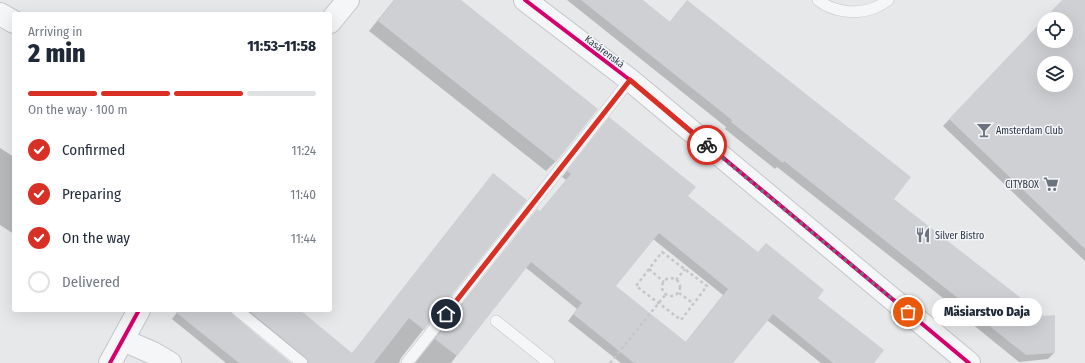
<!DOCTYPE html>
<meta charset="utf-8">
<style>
body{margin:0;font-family:"Fira Sans Condensed",sans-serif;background:#f2f2f3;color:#1f2937;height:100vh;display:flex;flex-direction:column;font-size:15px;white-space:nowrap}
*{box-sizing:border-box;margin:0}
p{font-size:13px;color:#747a83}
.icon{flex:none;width:22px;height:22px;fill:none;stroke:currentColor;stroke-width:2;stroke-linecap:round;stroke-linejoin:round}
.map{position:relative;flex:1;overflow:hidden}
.side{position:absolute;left:12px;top:12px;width:320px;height:300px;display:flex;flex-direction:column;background:#fff;border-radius:4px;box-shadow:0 4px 16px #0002}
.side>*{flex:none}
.tools{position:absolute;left:1037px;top:12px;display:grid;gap:8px}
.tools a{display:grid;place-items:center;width:36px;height:36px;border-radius:50%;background:#fff;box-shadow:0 4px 16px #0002;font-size:20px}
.pin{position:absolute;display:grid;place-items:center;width:34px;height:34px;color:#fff;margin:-17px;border:2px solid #fff;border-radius:50%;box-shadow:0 1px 4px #0007}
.courier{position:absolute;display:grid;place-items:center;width:40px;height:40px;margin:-20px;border:3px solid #d93025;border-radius:50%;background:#fff;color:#222;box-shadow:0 1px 5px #0007}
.bubble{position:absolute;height:28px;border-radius:14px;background:#fff;box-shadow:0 4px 16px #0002;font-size:13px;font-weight:800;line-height:28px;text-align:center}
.head em{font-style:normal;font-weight:800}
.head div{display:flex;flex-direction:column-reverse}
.head{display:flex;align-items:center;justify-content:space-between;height:68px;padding:0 16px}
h1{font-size:26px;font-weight:800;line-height:30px}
.bar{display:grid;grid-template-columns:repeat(4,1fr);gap:6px 4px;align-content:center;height:48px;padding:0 16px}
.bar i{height:5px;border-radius:3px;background:#e0e1e3}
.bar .current{background:#d93025}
.bar p{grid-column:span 4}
ol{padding:0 16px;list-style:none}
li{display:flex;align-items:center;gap:12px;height:44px}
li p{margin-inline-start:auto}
li .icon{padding:4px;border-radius:50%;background:#d93025;color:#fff;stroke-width:4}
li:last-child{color:#747a83}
li i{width:22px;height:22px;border:2px solid #e0e1e3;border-radius:50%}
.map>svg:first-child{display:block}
.shadow{fill:#0003;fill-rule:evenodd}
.building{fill:#ced0d3;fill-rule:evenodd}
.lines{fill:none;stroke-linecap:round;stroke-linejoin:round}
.service-casing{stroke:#c4c6c8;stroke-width:12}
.minor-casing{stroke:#c4c6c8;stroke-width:24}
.path{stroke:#c5c6ca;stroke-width:2.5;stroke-dasharray:3 3;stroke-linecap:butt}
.service{stroke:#f5f6f7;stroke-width:11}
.minor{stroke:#f5f6f7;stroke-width:22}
.cycleway-casing{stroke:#f4f6f9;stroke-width:6}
.cycleway{stroke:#d6006c;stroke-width:4}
.done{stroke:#6c737f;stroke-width:4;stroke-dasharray:0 7.2}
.route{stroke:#d93025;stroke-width:5}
.labels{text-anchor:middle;stroke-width:3;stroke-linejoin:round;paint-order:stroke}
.street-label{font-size:10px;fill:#2b3445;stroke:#f4f6f9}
.poi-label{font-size:10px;fill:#2b3445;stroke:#f4f6f9;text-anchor:start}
</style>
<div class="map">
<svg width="1085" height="363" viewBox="0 0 1085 363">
<rect width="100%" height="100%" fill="#e6e8ea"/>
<!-- shadow -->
<g class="shadow">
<path d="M394,0H460L597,109L555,162L546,171L369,31Z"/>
<path d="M567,0H641L669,23L681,8L893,199L1054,353L1048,359L1019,362L966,319L967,317L777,167L775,169L725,129L726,127Z"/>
<path d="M1063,0H1085V261L943,126L1044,20V41H1066V19H1045ZM1044,63H1066V85H1044Z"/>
<path d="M604,124L687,196L757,253L817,298L873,363H821L767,320L732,363H621L568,321L577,309L525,267L451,363H415L532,216L540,212L549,201L566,180L562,177ZM653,239L723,295L685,343L615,286Z"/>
<path d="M0,148L14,157V234L0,225Z"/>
<path d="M493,174L525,200L401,358L399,363H300L235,310H298L352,354Z"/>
<path d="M179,310H230L229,312L289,363H226L172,319Z"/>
</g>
<!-- building -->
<g class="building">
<path d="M394,0H461L598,109L556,162L378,21Z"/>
<path d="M581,0H643L670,22L687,0L911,177L894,199L1044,316L1055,315V353L1026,355L972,312L973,310L784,161L783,163L731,122L732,120Z"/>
<path d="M1062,0H1085V249L949,119ZM1044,19H1066V41H1044ZM1044,63H1066V85H1044Z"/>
<path d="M609,117L696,187L688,196L758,252L766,243L824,290L818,298L884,350L874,363H833L773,314L733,363H634L573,314L582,303L531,262L457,356L435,339L537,209L540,211L571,174L567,171ZM659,233L728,289L686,342L616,286Z"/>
<path d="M493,173L527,200L424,330L409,318L374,363H309L306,358L248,310H300L352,353Z"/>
<path d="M173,310H230L233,315L291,363H239Z"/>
</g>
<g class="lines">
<!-- service casing -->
<g class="service-casing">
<g id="service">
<path d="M818,0C833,12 856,15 874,8C879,6 884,3 888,0"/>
<path d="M237,310L302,363"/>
<path d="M496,321L549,363"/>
<path d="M407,363L630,80"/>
</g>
</g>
<!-- minor casing -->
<g class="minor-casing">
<g id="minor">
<path d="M525,0L630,80L969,363"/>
<path d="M0,14L14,22"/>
<path d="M330,22L348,0"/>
<path d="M123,340L153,353L170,363"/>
<path d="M110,363L139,310"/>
</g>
</g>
<!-- path -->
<g class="path">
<path d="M662,252L707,286L681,320L636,286Z"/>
<path d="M649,269L664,282"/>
<circle cx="671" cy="287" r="9"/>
<path d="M676,280L685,269"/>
<path d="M679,293L694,304"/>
<path d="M610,363L666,294"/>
</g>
<!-- service -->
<use href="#service" class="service"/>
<!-- minor -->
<use href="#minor" class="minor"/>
<!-- cycleway casing -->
<g class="cycleway-casing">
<g id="cycleway">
<path d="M525,0L630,80L969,363"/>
<path d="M110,363L139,310"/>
</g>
</g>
<!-- cycleway -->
<use href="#cycleway" class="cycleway"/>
</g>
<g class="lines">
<!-- done -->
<path class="done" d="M707,145L908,312"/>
<!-- route -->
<path class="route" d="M446,314L630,80L707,145"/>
</g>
<!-- icons -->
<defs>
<g id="bar-bare" transform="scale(1.2)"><path d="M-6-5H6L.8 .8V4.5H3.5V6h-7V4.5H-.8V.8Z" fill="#6c737f" stroke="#f4f6f9" stroke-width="2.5" paint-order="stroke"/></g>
<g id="supermarket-bare" transform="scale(1.2)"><path d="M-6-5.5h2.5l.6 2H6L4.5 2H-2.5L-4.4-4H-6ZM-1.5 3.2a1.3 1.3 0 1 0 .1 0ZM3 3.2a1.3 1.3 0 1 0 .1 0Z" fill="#6c737f" stroke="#f4f6f9" stroke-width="2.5" paint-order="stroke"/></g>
<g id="restaurant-bare" transform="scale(1.2)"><path d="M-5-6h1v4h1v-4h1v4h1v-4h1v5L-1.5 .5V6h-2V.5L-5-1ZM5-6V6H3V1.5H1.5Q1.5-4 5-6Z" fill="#6c737f" stroke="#f4f6f9" stroke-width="2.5" paint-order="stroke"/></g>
</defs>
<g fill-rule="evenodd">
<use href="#bar-bare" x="984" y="130"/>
<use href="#supermarket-bare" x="1051" y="184"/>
<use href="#restaurant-bare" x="923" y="235"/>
</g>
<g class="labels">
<!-- street labels -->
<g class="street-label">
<text transform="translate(605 51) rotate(37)" y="4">Kasárenská</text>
</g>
<!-- poi labels -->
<g class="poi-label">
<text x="996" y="134">Amsterdam Club</text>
<text x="1039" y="188" text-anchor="end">CITYBOX</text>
<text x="935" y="239">Silver Bistro</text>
</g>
</g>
</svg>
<div class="tools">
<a><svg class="icon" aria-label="locate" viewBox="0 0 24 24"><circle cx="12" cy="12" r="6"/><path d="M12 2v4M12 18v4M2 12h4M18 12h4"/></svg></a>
<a><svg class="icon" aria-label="layers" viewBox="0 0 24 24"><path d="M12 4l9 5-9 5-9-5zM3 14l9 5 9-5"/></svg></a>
</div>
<div class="pin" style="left:908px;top:312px;background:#ea580c"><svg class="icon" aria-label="bag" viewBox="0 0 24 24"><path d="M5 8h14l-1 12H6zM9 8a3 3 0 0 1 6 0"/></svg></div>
<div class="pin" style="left:446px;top:314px;background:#1f2937"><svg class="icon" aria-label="home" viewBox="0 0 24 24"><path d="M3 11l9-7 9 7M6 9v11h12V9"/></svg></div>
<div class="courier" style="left:707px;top:145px"><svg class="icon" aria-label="bike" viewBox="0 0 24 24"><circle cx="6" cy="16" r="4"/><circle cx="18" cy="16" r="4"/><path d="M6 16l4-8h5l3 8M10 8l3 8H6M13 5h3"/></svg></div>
<div class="bubble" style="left:932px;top:298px;width:110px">Mäsiarstvo Daja</div>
<section class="side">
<div class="head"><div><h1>2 min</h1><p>Arriving in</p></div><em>11:53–11:58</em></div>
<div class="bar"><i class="current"></i><i class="current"></i><i class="current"></i><i></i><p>On the way · 100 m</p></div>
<ol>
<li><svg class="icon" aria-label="check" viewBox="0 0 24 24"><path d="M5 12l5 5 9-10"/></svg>Confirmed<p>11:24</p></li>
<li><svg class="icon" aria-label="check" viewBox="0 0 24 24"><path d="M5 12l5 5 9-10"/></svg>Preparing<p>11:40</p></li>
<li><svg class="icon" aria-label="check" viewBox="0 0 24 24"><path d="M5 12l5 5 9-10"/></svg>On the way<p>11:44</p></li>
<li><i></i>Delivered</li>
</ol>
</section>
</div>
